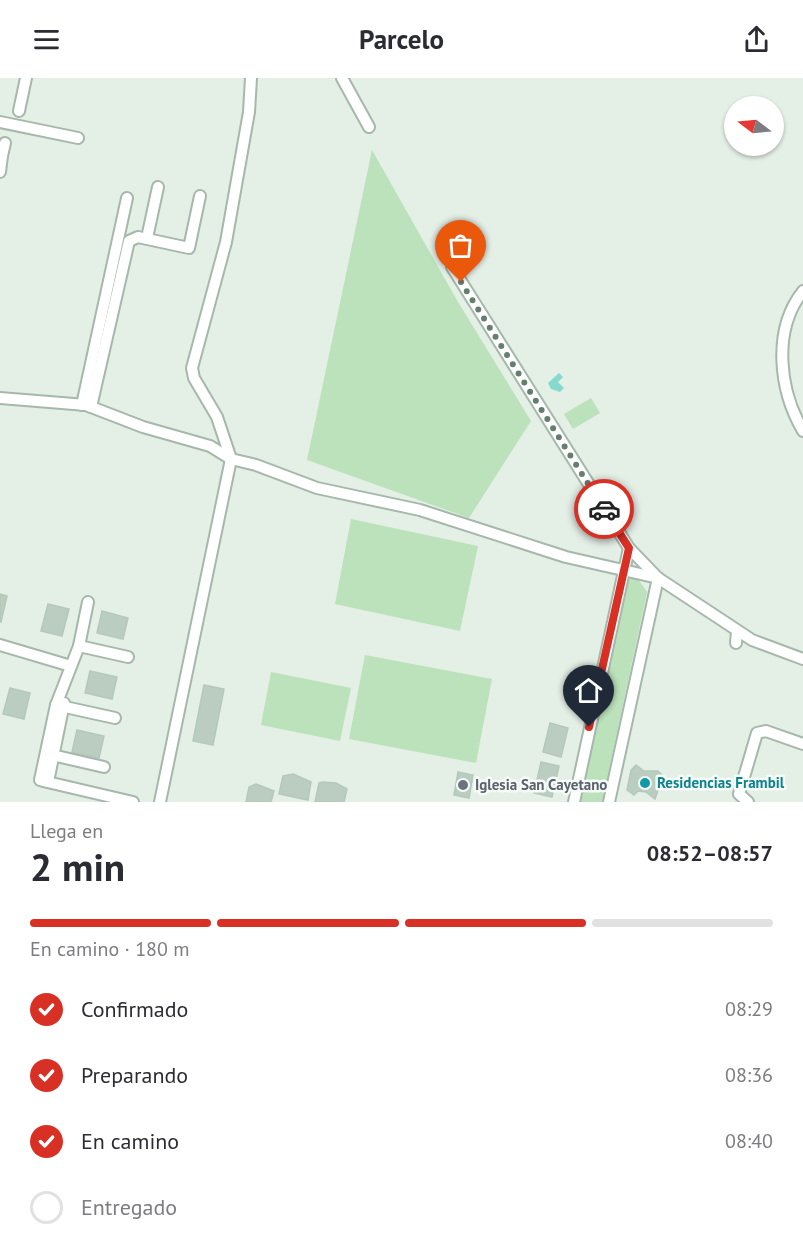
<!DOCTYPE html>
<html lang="es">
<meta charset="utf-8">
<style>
body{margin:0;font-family:"PT Sans",sans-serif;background:#f2f2f3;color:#2b2b33;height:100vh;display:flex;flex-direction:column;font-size:22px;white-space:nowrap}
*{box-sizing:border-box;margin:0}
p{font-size:20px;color:#7c7c81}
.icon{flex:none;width:33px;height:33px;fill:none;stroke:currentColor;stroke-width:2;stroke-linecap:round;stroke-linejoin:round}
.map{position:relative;height:724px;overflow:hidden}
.panel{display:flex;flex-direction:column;background:#fff;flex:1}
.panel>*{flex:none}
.needle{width:39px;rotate:286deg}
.tools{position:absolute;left:724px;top:18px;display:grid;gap:12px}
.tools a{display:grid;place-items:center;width:60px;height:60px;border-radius:50%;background:#fff;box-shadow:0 2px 4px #0004;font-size:30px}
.pin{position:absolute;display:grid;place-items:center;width:51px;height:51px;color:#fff;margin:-62px -26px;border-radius:50% 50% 50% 0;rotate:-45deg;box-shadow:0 0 6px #0007}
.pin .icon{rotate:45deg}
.courier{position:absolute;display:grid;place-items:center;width:60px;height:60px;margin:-30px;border:4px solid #d93025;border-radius:50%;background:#fff;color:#222;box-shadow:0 2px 8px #0007}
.summary em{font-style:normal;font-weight:800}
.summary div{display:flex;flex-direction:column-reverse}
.summary{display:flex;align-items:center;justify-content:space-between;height:102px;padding:0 30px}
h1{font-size:39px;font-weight:800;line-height:45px}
.bar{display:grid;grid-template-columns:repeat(4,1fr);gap:9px 6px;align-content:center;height:72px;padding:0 30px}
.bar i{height:8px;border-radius:4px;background:#e1e1e2}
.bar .on{background:#d93025}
.bar p{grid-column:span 4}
ol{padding:0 30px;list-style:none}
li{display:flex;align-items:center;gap:18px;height:66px}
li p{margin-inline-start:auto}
li .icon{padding:6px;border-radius:50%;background:#d93025;color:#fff;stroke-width:4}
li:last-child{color:#7c7c81}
li i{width:33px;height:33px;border:3px solid #e1e1e2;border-radius:50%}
header{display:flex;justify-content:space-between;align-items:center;height:78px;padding:0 30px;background:#fff;font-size:27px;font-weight:800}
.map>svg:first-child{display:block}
.green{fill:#bbe2ba}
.water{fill:#86d9cd}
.building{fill:#bbcdc1;stroke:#b5c9bb;stroke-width:1.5}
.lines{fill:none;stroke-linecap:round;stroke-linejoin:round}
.street-casing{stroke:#a6b8ab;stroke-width:14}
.street{stroke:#fff;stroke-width:10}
.done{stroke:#657f6f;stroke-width:6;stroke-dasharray:0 10.8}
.route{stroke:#d93025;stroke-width:8}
.culture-dot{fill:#0f9aa8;stroke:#f5fbf6;stroke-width:2}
.worship-dot{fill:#6b7280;stroke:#f5fbf6;stroke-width:2}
.labels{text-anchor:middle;stroke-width:5;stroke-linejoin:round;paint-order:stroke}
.culture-label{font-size:15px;font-weight:bold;fill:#0d838f;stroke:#f5fbf6;text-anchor:start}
.worship-label{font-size:15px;font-weight:bold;fill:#5b616d;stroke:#f5fbf6;text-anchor:start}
</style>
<header><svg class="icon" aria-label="menu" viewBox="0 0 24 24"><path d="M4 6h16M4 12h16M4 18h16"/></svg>Parcelo<svg class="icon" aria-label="share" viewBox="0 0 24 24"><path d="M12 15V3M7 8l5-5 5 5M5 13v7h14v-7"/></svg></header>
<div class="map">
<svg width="803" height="724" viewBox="0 0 803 724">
<rect width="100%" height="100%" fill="#e4efe6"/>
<!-- green -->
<g class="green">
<path d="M372,72L458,224L531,343L469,440L307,382Z"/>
<path d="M591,320L600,335L573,351L564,336Z"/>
<path d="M351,441L478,468L460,553L335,526Z"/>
<path d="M628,501H638L647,514L602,724H580Z"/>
<path d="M365,577L492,601L476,685L349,661Z"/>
<path d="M271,594L351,610L340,663L261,647Z"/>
</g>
<!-- water -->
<path class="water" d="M559,295L563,299L558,304L564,310L560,314L551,311L548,305Z"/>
<!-- building -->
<g class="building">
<path d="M0,516L7,518L1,544H0Z"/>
<path d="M48,526L69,531L62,558L41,553Z"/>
<path d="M102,533L128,540L123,561L97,555Z"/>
<path d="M90,593L117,599L112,621L85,615Z"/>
<path d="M204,607L224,611L213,667L193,663Z"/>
<path d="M10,610L30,615L24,641L3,636Z"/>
<path d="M550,645L568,650L561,679L543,674Z"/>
<path d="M77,652L104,658L99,680L72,674Z"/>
<path d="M541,684L559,688L552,719L534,715Z"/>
<path d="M636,687L644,693H658L663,698L655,721L646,714L638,713L634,717L627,712L631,692Z"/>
<path d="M458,694L473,697L469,720L454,717Z"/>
<path d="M293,696L311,704L308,722L279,716L283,698Z"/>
<path d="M322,704L336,705L347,711L344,724H315L319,705Z"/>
<path d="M256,706L274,713L271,724H246L249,709Z"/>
</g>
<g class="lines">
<!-- street casing -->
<g class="street-casing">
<g id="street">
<path d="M342,0L369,49"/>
<path d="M19,33L26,0"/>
<path d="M0,44L78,60"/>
<path d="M0,78H2L0,94"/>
<path d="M2,78L5,65"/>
<path d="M147,160L158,109"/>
<path d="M452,189L629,470L658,500L752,562L803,581"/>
<path d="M803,213C772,252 779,312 803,353"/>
<path d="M0,320L86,327L143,349L210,368L231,381L256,387L317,410L420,432L566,479L658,500"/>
<path d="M82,327L127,120"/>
<path d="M91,329L129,163L138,159L189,170L200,118"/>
<path d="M736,565L737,553"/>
<path d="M0,567L71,588"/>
<path d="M79,568L128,579"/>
<path d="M56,627L115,640"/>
<path d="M48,676L104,689"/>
<path d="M40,702L56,627L79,568L88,524"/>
<path d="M43,703L133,724"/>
<path d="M48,704L64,625"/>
<path d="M160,724L231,381L217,339L194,300L192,290L226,164L249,34L251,0"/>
<path d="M574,724L629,470"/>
<path d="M609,724L658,500"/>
<path d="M748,724L739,716L757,655L766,653L803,666"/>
</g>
</g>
<!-- street -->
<use href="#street" class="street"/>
</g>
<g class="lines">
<!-- done -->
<path class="done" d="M461,204L604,431"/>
<!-- route -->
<path class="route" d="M589,649L629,470L604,431"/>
</g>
<!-- markers -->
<circle class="culture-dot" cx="645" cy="705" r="6"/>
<circle class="worship-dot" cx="463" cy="707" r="6"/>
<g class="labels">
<!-- culture labels -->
<g class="culture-label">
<text x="657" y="710">Residencias Frambil</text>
</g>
<!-- worship labels -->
<g class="worship-label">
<text x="475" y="712">Iglesia San Cayetano</text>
</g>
</g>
</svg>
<div class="tools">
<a><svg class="needle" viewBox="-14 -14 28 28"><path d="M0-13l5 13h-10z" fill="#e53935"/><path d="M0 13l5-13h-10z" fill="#7c7c81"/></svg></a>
</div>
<div class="pin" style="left:461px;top:204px;background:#ea580c"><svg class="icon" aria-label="bag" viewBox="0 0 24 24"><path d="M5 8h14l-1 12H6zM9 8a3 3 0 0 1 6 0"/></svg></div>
<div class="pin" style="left:589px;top:649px;background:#1f2937"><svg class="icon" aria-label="home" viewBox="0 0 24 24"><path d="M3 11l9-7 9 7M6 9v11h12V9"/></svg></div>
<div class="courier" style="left:604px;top:431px"><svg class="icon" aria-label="car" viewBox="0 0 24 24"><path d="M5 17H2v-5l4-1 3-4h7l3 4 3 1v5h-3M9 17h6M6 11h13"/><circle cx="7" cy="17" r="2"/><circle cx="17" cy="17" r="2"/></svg></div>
</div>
<section class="panel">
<div class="summary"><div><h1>2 min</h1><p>Llega en</p></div><em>08:52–08:57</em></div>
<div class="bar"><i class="on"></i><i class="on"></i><i class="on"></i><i></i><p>En camino · 180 m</p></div>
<ol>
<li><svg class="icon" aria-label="check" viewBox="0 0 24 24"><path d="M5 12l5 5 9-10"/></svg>Confirmado<p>08:29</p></li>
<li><svg class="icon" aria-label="check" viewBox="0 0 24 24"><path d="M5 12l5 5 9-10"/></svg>Preparando<p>08:36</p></li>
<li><svg class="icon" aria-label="check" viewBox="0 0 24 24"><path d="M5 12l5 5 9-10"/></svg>En camino<p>08:40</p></li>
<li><i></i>Entregado</li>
</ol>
</section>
